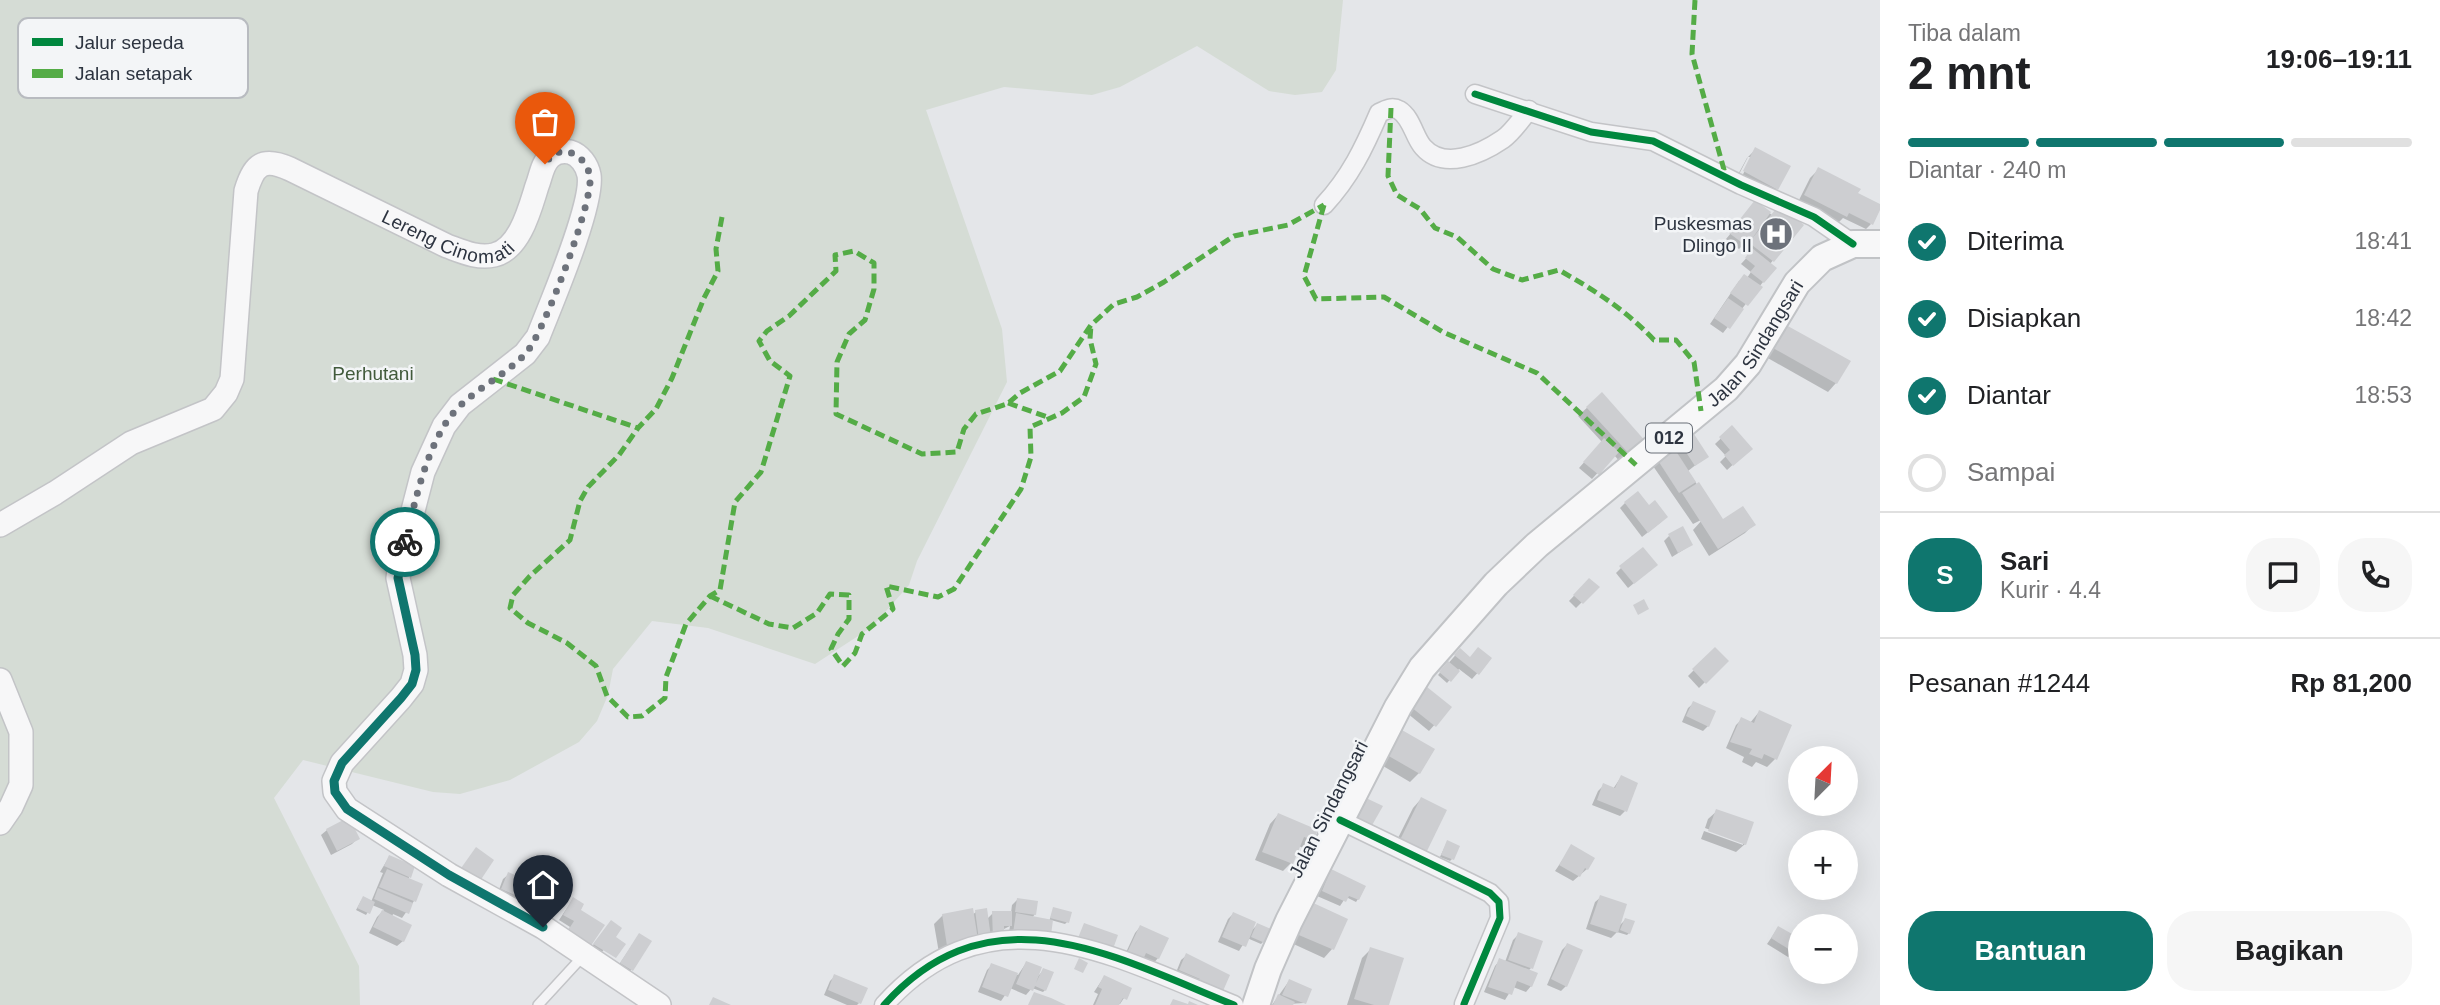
<!DOCTYPE html>
<html lang="id">
<meta charset="utf-8">
<style>
body{margin:0;font-family:Helvetica,sans-serif;background:#f6f6f6;color:#202124;height:100vh;display:flex;flex-direction:column;font-size:26px;white-space:nowrap}
*{box-sizing:border-box;margin:0}
p{font-size:23px;color:#757577}
.icon{flex:none;width:38px;height:38px;fill:none;stroke:currentColor;stroke-width:2;stroke-linecap:round;stroke-linejoin:round}
.map{position:relative;flex:1;overflow:hidden}
.side{display:flex;flex-direction:column;background:#fff;width:560px}
.side>*{flex:none}
.needle{width:46px;rotate:24deg}
.buttons{position:absolute;left:1788px;top:746px;display:grid;gap:14px}
.buttons a{display:grid;place-items:center;width:70px;height:70px;border-radius:50%;background:#fff;box-shadow:0 7px 28px #0002;font-size:35px}
.pin{position:absolute;display:grid;place-items:center;width:60px;height:60px;color:#fff;margin:-72px -30px;border-radius:50% 50% 50% 0;rotate:-45deg;box-shadow:0 0 7px #0007}
.pin .icon{rotate:45deg}
.courier{position:absolute;display:grid;place-items:center;width:70px;height:70px;margin:-35px;border:5px solid #0f766e;border-radius:50%;background:#fff;color:#222;box-shadow:0 2px 9px #0007}
.summary em{font-style:normal;font-weight:800}
.summary div{display:flex;flex-direction:column-reverse}
.summary{display:flex;align-items:center;justify-content:space-between;height:119px;padding:0 28px}
h1{font-size:46px;font-weight:800;line-height:52px}
.bar{display:grid;grid-template-columns:repeat(4,1fr);gap:10px 7px;align-content:center;height:84px;padding:0 28px}
.bar i{height:9px;border-radius:5px;background:#e0e0e0}
.bar .active{background:#0f766e}
.bar p{grid-column:span 4}
.line{display:flex;align-items:center;gap:18px;padding:0 28px;border-top:2px solid #e0e0e0}
.line div{flex:1}
.round{display:grid;place-items:center;flex:none;width:74px;height:74px;border-radius:28px;background:#f6f6f6}
ol{padding:0 28px;list-style:none}
li{display:flex;align-items:center;gap:21px;height:77px}
li p{margin-inline-start:auto}
li .icon{padding:7px;border-radius:50%;background:#0f766e;color:#fff;stroke-width:4}
li:last-child{color:#757577}
li i{width:38px;height:38px;border:4px solid #e0e0e0;border-radius:50%}
.cta{display:flex;gap:14px;margin-top:auto;padding:14px 28px}
.cta a{flex:1;height:80px;border-radius:28px;background:#0f766e;color:#fff;font-size:28px;font-weight:800;line-height:80px;text-align:center}
.cta a+a{background:#f6f6f6;color:#202124}
main{display:flex;flex:1;min-height:0}
.map>svg:first-child{display:block}
.green{fill:#d5dcd5}
.shadow{fill:#0003;fill-rule:evenodd}
.building{fill:#cdced1}
.lines{fill:none;stroke-linecap:round;stroke-linejoin:round}
.lane-casing{stroke:#c3c4c7;stroke-width:12}
.street-casing{stroke:#c3c4c7;stroke-width:21}
.secondary-casing{stroke:#c3c4c7;stroke-width:26}
.primary-casing{stroke:#c1c3c6;stroke-width:30}
.lane{stroke:#f4f4f6;stroke-width:9}
.street{stroke:#f4f4f6;stroke-width:18}
.secondary{stroke:#f7f7f8;stroke-width:23}
.primary{stroke:#f7f7f8;stroke-width:26}
.quiet{stroke:#54ac46;stroke-width:5;stroke-dasharray:10 5;stroke-linecap:butt}
.cycleway-casing{stroke:#f3f5f7;stroke-width:11}
.cycleway{stroke:#00873e;stroke-width:7}
.done{stroke:#6d727b;stroke-width:7;stroke-dasharray:0 12.6}
.route{stroke:#0f766e;stroke-width:9}
.labels{text-anchor:middle;stroke-width:5;stroke-linejoin:round;paint-order:stroke}
.shield{fill:#f3f5f7;stroke:#686e77;stroke-width:2}
.shield-label{font-size:18px;font-weight:bold;fill:#2d3440}
.poi-label{font-size:19px;fill:#2d3440;stroke:#f3f5f7;text-anchor:end}
.street-label{font-size:19px;fill:#2d3440;stroke:#f3f5f7}
.park-label{font-size:19px;fill:#425b3c;stroke:#f3f5f7}
.key{fill:#f3f5f7;stroke:#b8bbc0;stroke-width:2}
.key-label{font-size:19px;fill:#2d3440}
</style>
<main>
<div class="map">
<svg width="1880" height="1005" viewBox="0 0 1880 1005">
<rect width="100%" height="100%" fill="#e4e6e9"/>
<!-- green -->
<path class="green" d="M0,0H1343L1336,70L1322,92L1295,95L1269,91L1197,46L1120,87L1092,95L1004,87L926,110L1002,329L1007,382L917,561L909,585L872,627L815,664L708,628L652,621L613,669L608,695L597,721L579,742L510,780L460,794L433,792L303,760L274,798L359,966L360,1005H0Z"/>
<!-- shadow -->
<g class="shadow">
<path d="M1755,150L1777,189L1769,197L1735,180L1747,158ZM1748,157H1752L1740,180L1737,178Z"/>
<path d="M1818,170L1852,202L1871,224L1866,229L1843,218L1837,224L1797,204L1810,178Z"/>
<path d="M1756,203L1772,215L1801,226L1770,264L1763,282L1723,333L1710,324L1739,281L1747,278L1751,272L1741,264L1751,253L1742,246L1739,249L1726,239Z"/>
<path d="M1778,335L1836,383L1828,392L1766,357Z"/>
<path d="M1601,395L1645,443L1622,464L1614,455L1592,479L1579,468L1602,442L1578,416Z"/>
<path d="M1732,428L1750,449L1727,470L1720,462L1726,456L1715,444Z"/>
<path d="M1681,445L1707,456L1688,471L1722,522L1753,525L1745,533L1709,556L1693,530L1703,519L1693,524L1653,466Z"/>
<path d="M1625,503L1661,522L1642,537L1620,508Z"/>
<path d="M1669,536L1691,545L1672,557L1664,541Z"/>
<path d="M1621,568L1650,570L1628,588L1616,573Z"/>
<path d="M1589,580L1597,587L1576,608L1569,601Z"/>
<path d="M1715,649L1726,661L1699,688L1688,676Z"/>
<path d="M1460,650L1470,659H1490L1472,679L1459,669L1447,683L1438,675Z"/>
<path d="M1422,695L1450,707L1429,731L1407,713Z"/>
<path d="M1694,703L1708,726L1703,731L1682,722L1688,708Z"/>
<path d="M1759,712L1775,759L1767,767L1756,762L1752,767L1742,762L1744,757L1726,748L1736,725L1742,719L1750,723Z"/>
<path d="M1395,728L1432,750L1419,773L1410,782L1373,760Z"/>
<path d="M1621,777L1625,811L1620,816L1592,805L1598,791L1604,785L1613,789Z"/>
<path d="M1421,799L1445,811L1393,848L1413,808Z"/>
<path d="M1717,811L1745,844L1736,852L1701,839L1704,831L1743,845V842L1705,828L1708,819Z"/>
<path d="M1278,815L1312,839L1303,848L1299,846L1291,863L1283,871L1255,860L1270,824Z"/>
<path d="M348,820L357,839L352,844L331,855L321,835L327,830Z"/>
<path d="M1447,842L1452,859L1450,861L1440,857Z"/>
<path d="M1572,846L1587,869L1573,881L1555,871Z"/>
<path d="M389,857L413,867L408,880L414,901L402,918L393,914L392,917L403,941L397,946L369,933L377,917L384,910L372,905L366,915L356,910L361,901L371,902L383,873L380,872Z"/>
<path d="M1332,871L1358,899L1356,902L1346,897L1340,906L1317,896L1326,876Z"/>
<path d="M509,874L540,888L543,881L560,893L558,896L553,894L546,908L541,914L497,895L503,879Z"/>
<path d="M1601,897L1618,927L1625,920L1629,933L1627,935L1617,932L1611,938L1586,929L1595,902Z"/>
<path d="M573,899L582,904L578,910L602,925L587,948L590,949L611,922L620,929L598,957L587,948L581,954L561,941L570,927L559,920Z"/>
<path d="M1017,900L1035,914L1032,918L1049,921L1054,909L1067,922L1065,924L1051,920L1044,939L1008,938L1010,926L1002,930V938L939,953L934,924L943,915H972L976,912L987,919L993,913H1011L1012,905Z"/>
<path d="M1301,912L1345,920L1332,949L1324,958L1287,941Z"/>
<path d="M1233,914L1250,932L1257,925L1263,942L1261,944L1247,938L1239,951L1218,942L1228,919Z"/>
<path d="M1140,927L1158,958L1153,964L1122,961L1135,933Z"/>
<path d="M1778,928L1794,952L1788,957L1767,944Z"/>
<path d="M1519,934L1531,968L1528,971L1531,986L1526,992L1513,987L1505,1000L1484,992L1495,966L1500,960L1505,962L1513,940Z"/>
<path d="M639,935L650,942L627,976L616,969Z"/>
<path d="M1567,945L1566,986L1561,991L1547,985L1562,950Z"/>
<path d="M1371,949L1388,1005H1347L1362,958Z"/>
<path d="M1187,955L1222,990L1216,995L1175,975L1181,960Z"/>
<path d="M1026,963L1036,978L1044,970L1045,990L1043,992L1032,988L1026,995L1010,988L1001,1001L978,992L987,970L992,965L1018,975Z"/>
<path d="M835,976L859,1003L857,1005H847L824,995L830,981Z"/>
<path d="M1104,977L1130,989L1120,1004L1093,1005L1098,994L1094,992Z"/>
<path d="M1289,981L1310,990L1304,1003L1272,1005Z"/>
</g>
<!-- building -->
<g class="building">
<path d="M1755,147L1791,166L1778,190L1743,171Z"/>
<path d="M1818,167L1861,189L1858,193L1880,204V210L1873,225L1849,213L1847,217L1804,195Z"/>
<path d="M1755,200L1771,212L1751,240L1779,205L1804,225L1774,262L1748,242L1745,245L1729,233Z"/>
<path d="M1752,248L1777,268L1764,283L1750,272L1755,266L1745,258Z"/>
<path d="M1744,274L1763,287L1748,306L1730,293Z"/>
<path d="M1728,298L1744,309L1730,329L1714,318Z"/>
<path d="M1786,325L1851,361L1837,384L1773,348Z"/>
<path d="M1602,392L1647,443L1632,457L1586,407Z"/>
<path d="M1732,425L1753,449L1733,466L1724,455L1730,450L1719,437Z"/>
<path d="M1694,434L1709,457L1695,466L1680,443Z"/>
<path d="M1604,438L1619,452L1599,475L1583,462Z"/>
<path d="M1674,448L1696,482L1679,493L1657,459Z"/>
<path d="M1699,482L1723,519L1743,506L1756,525L1718,549L1682,493Z"/>
<path d="M1638,491L1649,505L1655,500L1668,517L1648,533L1624,502Z"/>
<path d="M1683,526L1693,545L1678,553L1668,534Z"/>
<path d="M1643,547L1658,565L1634,584L1619,566Z"/>
<path d="M1589,578L1600,587L1583,604L1573,595Z"/>
<path d="M1644,599L1649,609L1638,615L1633,605Z"/>
<path d="M1478,647L1492,658L1479,675L1454,655L1460,648L1470,657Z"/>
<path d="M1715,647L1729,661L1706,684L1692,669Z"/>
<path d="M1448,661L1460,671L1451,682L1439,672Z"/>
<path d="M1427,687L1452,707L1436,727L1411,707Z"/>
<path d="M1693,701L1716,711L1709,727L1686,716Z"/>
<path d="M1759,710L1792,725L1777,760L1764,754L1762,759L1749,754L1752,749L1730,742L1741,717L1754,723Z"/>
<path d="M1395,726L1435,749L1420,774L1380,751Z"/>
<path d="M1621,775L1638,783L1627,812L1597,800L1603,783L1615,788Z"/>
<path d="M1421,797L1447,810L1426,853L1400,840Z"/>
<path d="M1366,798L1383,806L1371,827L1355,819Z"/>
<path d="M1716,809L1754,822L1746,845L1708,831Z"/>
<path d="M1278,813L1318,830L1313,840L1304,837L1293,864L1262,852Z"/>
<path d="M349,817L360,839L337,851L326,829Z"/>
<path d="M1447,840L1460,846L1454,860L1441,855Z"/>
<path d="M1571,844L1595,858L1588,870L1585,868L1580,877L1559,865Z"/>
<path d="M476,847L494,860L478,884L459,871Z"/>
<path d="M389,855L415,866L411,878L384,866Z"/>
<path d="M387,869L423,884L416,902L379,887Z"/>
<path d="M1331,869L1366,886L1359,900L1349,896L1346,902L1322,891Z"/>
<path d="M508,872L541,886L543,879L564,888L561,894L555,892L548,909L501,889Z"/>
<path d="M378,888L413,903L409,914L374,899Z"/>
<path d="M1600,895L1627,904L1618,933L1590,924Z"/>
<path d="M363,896L375,902L370,914L357,908Z"/>
<path d="M573,897L584,904L581,910L605,925L588,950L565,935L574,921L563,915Z"/>
<path d="M1017,898L1038,901L1036,915L1015,912Z"/>
<path d="M1309,901L1348,919L1334,950L1294,933Z"/>
<path d="M1053,907L1072,912L1069,923L1050,918Z"/>
<path d="M973,908L978,940L947,946L942,914Z"/>
<path d="M987,908L991,938L979,940L975,910Z"/>
<path d="M382,910L412,925L404,942L373,927Z"/>
<path d="M992,911H1012V926H1004V939H993Z"/>
<path d="M1233,912L1256,922L1246,947L1222,937Z"/>
<path d="M1016,913L1053,920L1051,935L1028,930L1027,935L1013,933Z"/>
<path d="M1625,918L1635,921L1630,934L1620,930Z"/>
<path d="M611,920L622,928L616,937L626,944L616,958L593,944Z"/>
<path d="M1084,923L1118,935L1113,949L1078,938Z"/>
<path d="M1257,923L1271,929L1265,943L1251,937Z"/>
<path d="M1140,925L1169,938L1159,959L1146,953L1142,962L1126,955Z"/>
<path d="M1778,926L1801,939L1795,953L1771,938Z"/>
<path d="M1518,932L1543,941L1533,969L1508,960Z"/>
<path d="M639,933L652,941L633,971L620,963Z"/>
<path d="M1567,943L1583,950L1567,987L1551,979Z"/>
<path d="M1370,947L1404,958L1389,1005H1374L1354,999Z"/>
<path d="M1186,953L1230,975L1223,991L1206,983L1203,989L1194,985L1197,979H1200L1179,970Z"/>
<path d="M1079,958L1088,963L1083,973L1074,969Z"/>
<path d="M1499,958L1538,973L1532,987L1517,981L1512,995L1488,987Z"/>
<path d="M1026,961L1042,967L1036,983L1043,968L1054,972L1046,991L1035,986L1033,991L1016,984Z"/>
<path d="M991,963L1018,973L1008,997L982,987Z"/>
<path d="M834,974L868,988L861,1004L828,990Z"/>
<path d="M1104,975L1132,988L1127,1000L1123,998L1119,1005H1095L1102,989L1098,987Z"/>
<path d="M1289,979L1312,989L1306,1004L1282,995Z"/>
<path d="M1034,992L1051,998L1066,1005H1028Z"/>
<path d="M1278,994L1295,1002L1293,1005H1273Z"/>
<path d="M713,997L731,1005H709Z"/>
<path d="M1173,999L1188,1004L1189,1001L1198,1005H1170Z"/>
</g>
<g class="lines">
<!-- lane casing -->
<g class="lane-casing">
<path id="lane" d="M538,1005L584,955"/>
</g>
<!-- street casing -->
<g class="street-casing">
<g id="street">
<path d="M1475,94L1591,132L1653,141L1741,185L1814,217L1853,244"/>
<path d="M1324,205C1350,177 1364,148 1379,113C1385,110 1392,106 1399,110C1412,118 1414,137 1423,147C1444,171 1481,154 1503,139C1513,132 1521,119 1529,110"/>
<path d="M1340,820L1470,883L1490,893L1499,902L1500,918L1464,1004"/>
<path d="M884,1005C991,886 1113,956 1234,1005"/>
</g>
</g>
<!-- secondary casing -->
<g class="secondary-casing">
<g id="secondary">
<path id="s1" d="M0,525L55,493L131,443L213,409L226,393L232,379L246,191C254,164 263,157 290,169L447,246C461,251 478,259 494,255C520,249 530,208 537,186C541,176 542,164 550,157C555,152 563,151 570,152C580,155 587,165 589,175C594,204 550,306 538,337L525,354L460,405L444,426L423,472L401,557L398,578L415,655L416,670L412,684L401,698L342,763L334,781L335,792L347,809L449,875L543,927L659,1005"/>
<path d="M0,680L21,732V785L11,807L0,823"/>
</g>
</g>
<!-- primary casing -->
<g class="primary-casing">
<g id="primary">
<path id="s2" d="M1256,1005L1268,969L1289,921L1398,707L1422,668L1496,584L1537,545L1726,389L1748,364L1797,283L1822,258L1853,244H1880"/>
</g>
</g>
<!-- lane -->
<use href="#lane" class="lane"/>
<!-- street -->
<use href="#street" class="street"/>
<!-- secondary -->
<use href="#secondary" class="secondary"/>
<!-- primary -->
<use href="#primary" class="primary"/>
<!-- quiet -->
<g class="quiet">
<path d="M1695,0L1692,54L1726,177"/>
<path d="M1391,108L1388,176L1397,195L1420,209L1435,228L1457,237L1493,269L1522,280L1559,270C1594,290 1626,310 1654,340H1676L1694,362L1701,411"/>
<path d="M1324,205L1304,276L1316,299L1384,297L1443,332L1537,373L1636,465"/>
<path d="M722,217L716,249L718,271L704,298L672,378L656,409L638,428L619,455L588,487L580,501L570,540L530,576L513,595L510,608L528,623L567,643L596,666L607,696L628,717L642,716L665,698L666,677L686,624L710,596L720,590L735,502L761,472L790,376L770,361L759,341L767,331L789,316L836,271L835,255L854,251L874,263V289L865,320L849,334L837,362L836,414L922,454L957,452L964,429L976,414L1007,404L1020,393L1060,371L1091,325L1114,304L1137,297L1164,282L1234,236L1288,225L1324,205"/>
<path d="M493,379L638,428"/>
<path d="M1008,403L1050,418"/>
<path d="M710,596L769,624L793,628L817,613L830,594L849,595V619L838,634L831,649L843,666L855,653L862,634L893,609L886,586L938,597L954,589L1021,489L1031,457L1030,427L1062,413L1084,397L1096,364L1090,339L1091,325"/>
</g>
<!-- cycleway casing -->
<g class="cycleway-casing">
<g id="cycleway">
<path d="M1475,94L1591,132L1653,141L1741,185L1814,217L1853,244"/>
<path d="M1340,820L1470,883L1490,893L1499,902L1500,918L1464,1004"/>
<path d="M884,1005C991,886 1113,956 1234,1005"/>
</g>
</g>
<!-- cycleway -->
<use href="#cycleway" class="cycleway"/>
</g>
<g class="lines">
<!-- done -->
<path class="done" d="M405,542C415,503 423,461 444,426C463,393 502,380 527,352C544,331 593,203 590,177C588,163 576,150 561,152C553,153 549,158 545,164"/>
<!-- route -->
<path class="route" d="M405,542L398,578L415,655L416,670L412,684L401,698L342,763L334,781L335,792L347,809L449,875L543,927"/>
</g>
<!-- icons -->
<defs>
<g id="hospital-disc" transform="scale(1.75)"><circle r="9.5" fill="#6d727b" stroke="#f3f5f7"/><path d="M-5-5h3v3.5h4V-5h3V5h-3V1.5h-4V5h-3Z" fill="#fff"/></g>
</defs>
<g fill-rule="evenodd">
<use href="#hospital-disc" x="1776" y="234"/>
</g>
<g class="labels">
<!-- shield labels -->
<rect class="shield" x="1646" y="423.5" width="46" height="29" rx="5"/>
<g class="shield-label">
<text x="1669" y="444">012</text>
</g>
<!-- poi labels -->
<g class="poi-label">
<text x="1752" y="230">Puskesmas<tspan x="1752" dy="22">Dlingo II</tspan></text>
</g>
<!-- street labels -->
<g class="street-label">
<text dy="7" stroke="none"><textPath href="#s1" startOffset="702">Lereng Cinomati</textPath></text>
<text dy="7" stroke="none"><textPath href="#s2" startOffset="844">Jalan Sindangsari</textPath></text>
<text transform="translate(1328 809) rotate(-63)" y="7">Jalan Sindangsari</text>
</g>
<!-- park labels -->
<g class="park-label">
<text x="373" y="380">Perhutani</text>
</g>
</g>
<!-- legend -->
<rect x="18" y="18" width="230" height="80" rx="10" class="key"/>
<rect x="32" y="38" width="31" height="8" fill="#00873e"/>
<rect x="32" y="69" width="31" height="9" fill="#54ac46"/>
<g class="key-label">
<text x="75" y="49">Jalur sepeda</text>
<text x="75" y="80">Jalan setapak</text>
</g>
</svg>
<div class="buttons">
<a><svg class="needle" viewBox="-14 -14 28 28"><path d="M0-13l5 13h-10z" fill="#e53935"/><path d="M0 13l5-13h-10z" fill="#757577"/></svg></a>
<a>+</a>
<a>−</a>
</div>
<div class="pin" style="left:545px;top:164px;background:#ea580c"><svg class="icon" aria-label="bag" viewBox="0 0 24 24"><path d="M5 8h14l-1 12H6zM9 8a3 3 0 0 1 6 0"/></svg></div>
<div class="pin" style="left:543px;top:927px;background:#1f2937"><svg class="icon" aria-label="home" viewBox="0 0 24 24"><path d="M3 11l9-7 9 7M6 9v11h12V9"/></svg></div>
<div class="courier" style="left:405px;top:542px"><svg class="icon" aria-label="bike" viewBox="0 0 24 24"><circle cx="6" cy="16" r="4"/><circle cx="18" cy="16" r="4"/><path d="M6 16l4-8h5l3 8M10 8l3 8H6M13 5h3"/></svg></div>
</div>
<section class="side">
<div class="summary"><div><h1>2 mnt</h1><p>Tiba dalam</p></div><em>19:06–19:11</em></div>
<div class="bar"><i class="active"></i><i class="active"></i><i class="active"></i><i></i><p>Diantar · 240 m</p></div>
<ol>
<li><svg class="icon" aria-label="check" viewBox="0 0 24 24"><path d="M5 12l5 5 9-10"/></svg>Diterima<p>18:41</p></li>
<li><svg class="icon" aria-label="check" viewBox="0 0 24 24"><path d="M5 12l5 5 9-10"/></svg>Disiapkan<p>18:42</p></li>
<li><svg class="icon" aria-label="check" viewBox="0 0 24 24"><path d="M5 12l5 5 9-10"/></svg>Diantar<p>18:53</p></li>
<li><i></i>Sampai</li>
</ol>
<div class="line" style="height:126px"><b class="round" style="background:#0f766e;color:#fff">S</b><div><b>Sari</b><p>Kurir · 4.4</p></div><a class="round"><svg class="icon" aria-label="chat" viewBox="0 0 24 24"><path d="M4 5h16v11H9l-5 4z"/></svg></a><a class="round"><svg class="icon" aria-label="phone" viewBox="0 0 24 24"><path d="M5 4h4l2 5-3 2q2 4 5 5l2-3 5 2v4C11 20 4 13 5 4z"/></svg></a></div>
<div class="line" style="height:91px"><div>Pesanan #1244</div><b>Rp 81,200</b></div>
<div class="cta"><a>Bantuan</a><a>Bagikan</a></div>
</section>
</main>
